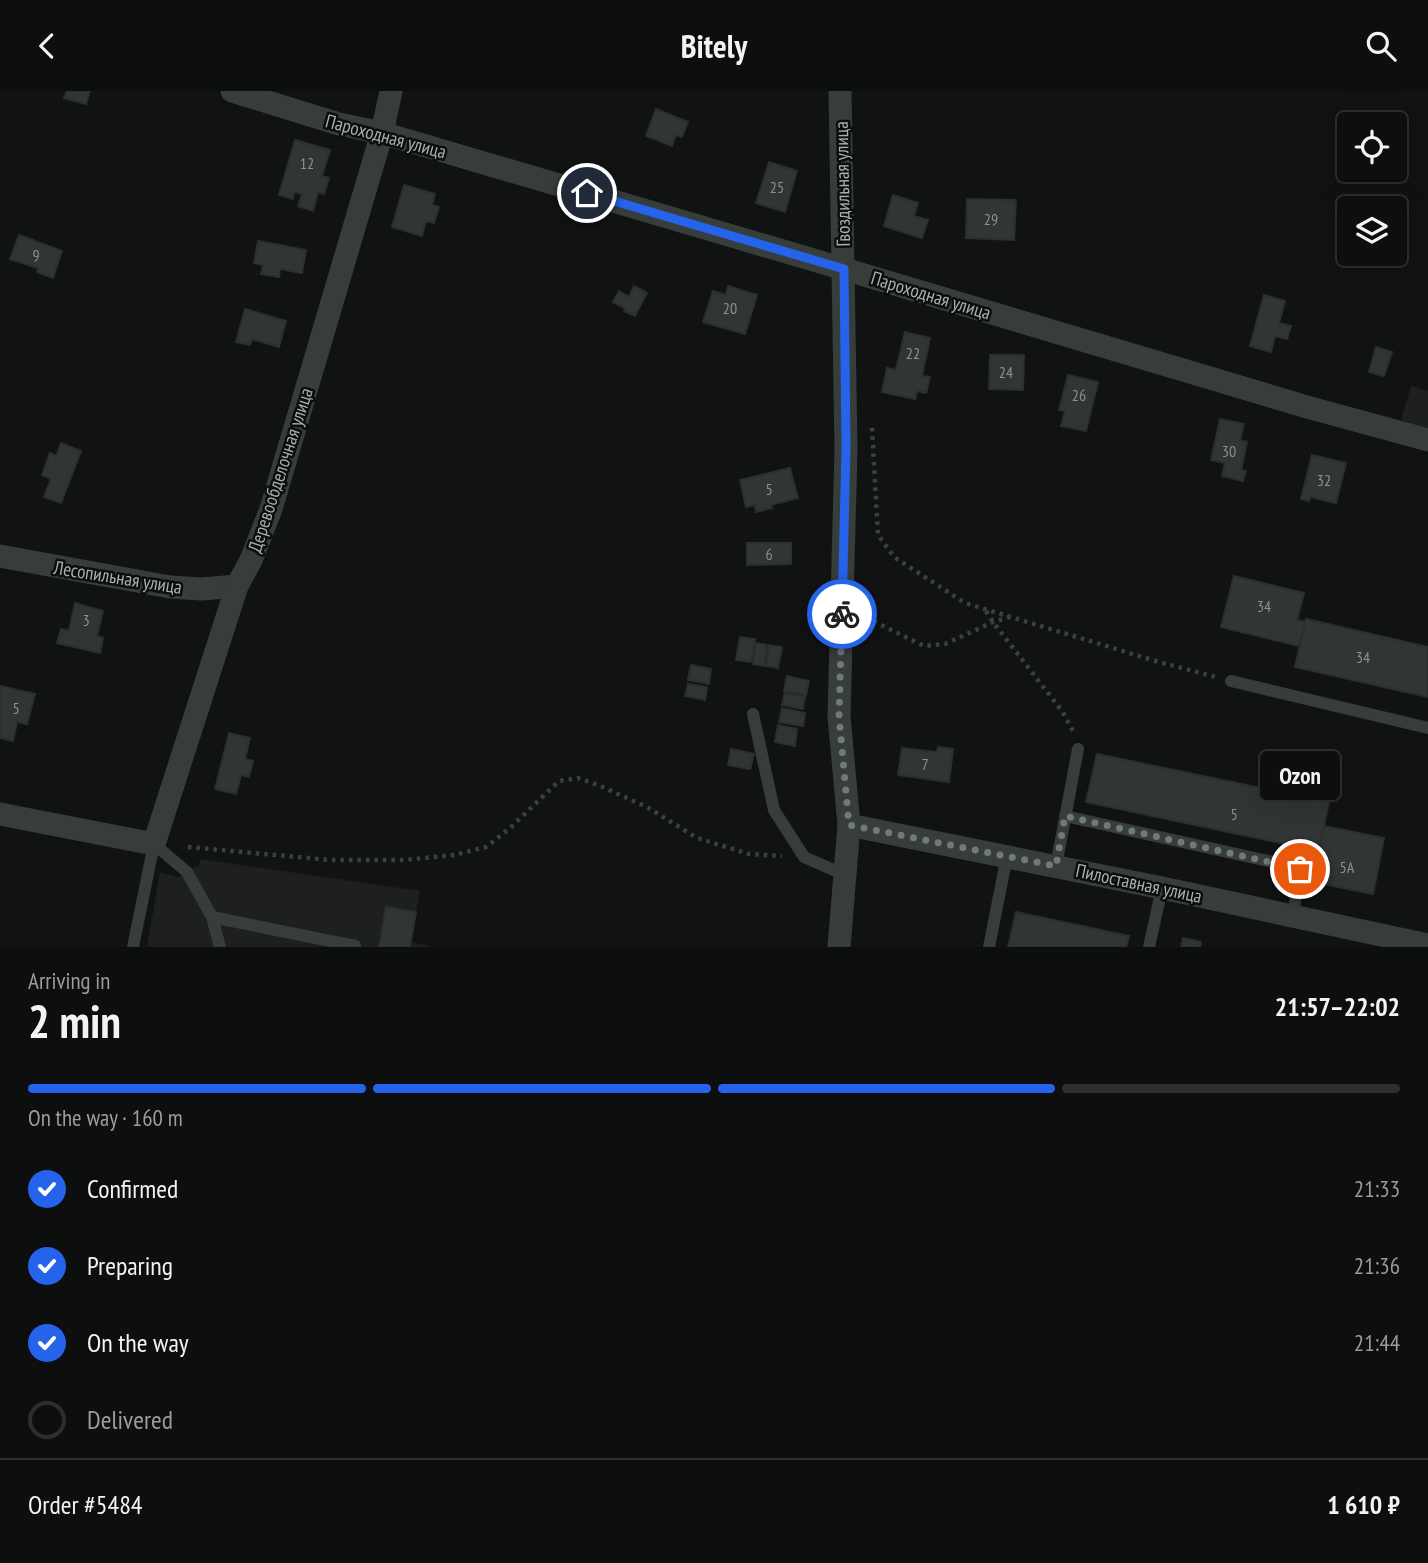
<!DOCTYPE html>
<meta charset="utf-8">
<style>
body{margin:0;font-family:"PT Sans Narrow",sans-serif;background:#161717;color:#f1f3f6;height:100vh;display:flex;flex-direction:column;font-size:26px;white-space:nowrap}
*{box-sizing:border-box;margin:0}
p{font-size:23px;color:#9a9c9e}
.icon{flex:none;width:38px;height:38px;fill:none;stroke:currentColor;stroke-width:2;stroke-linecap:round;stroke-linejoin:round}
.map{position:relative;height:856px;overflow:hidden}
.panel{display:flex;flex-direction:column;background:#0d0e0e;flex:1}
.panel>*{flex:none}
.tools{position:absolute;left:1337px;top:21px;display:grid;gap:14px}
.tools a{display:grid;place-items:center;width:70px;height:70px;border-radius:7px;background:#0d0e0e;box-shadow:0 7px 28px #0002,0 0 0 2px #2d2e2e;font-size:35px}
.pin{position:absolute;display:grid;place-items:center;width:60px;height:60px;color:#fff;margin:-30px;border:4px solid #fff;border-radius:50%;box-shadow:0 2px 7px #0007}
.courier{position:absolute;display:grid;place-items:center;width:70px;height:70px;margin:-35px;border:5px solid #2563eb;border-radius:50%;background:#fff;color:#222;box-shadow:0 2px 9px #0007}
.bubble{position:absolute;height:49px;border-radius:7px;background:#0d0e0e;box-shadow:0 7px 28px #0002,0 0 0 2px #2d2e2e;font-size:23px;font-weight:800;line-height:49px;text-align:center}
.overview em{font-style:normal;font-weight:800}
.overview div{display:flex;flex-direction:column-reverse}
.overview{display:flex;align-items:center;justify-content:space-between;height:119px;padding:0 28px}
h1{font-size:46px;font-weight:800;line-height:52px}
.bar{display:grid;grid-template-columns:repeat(4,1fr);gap:10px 7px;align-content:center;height:84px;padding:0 28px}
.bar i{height:9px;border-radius:5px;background:#2d2e2e}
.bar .current{background:#2563eb}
.bar p{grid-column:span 4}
.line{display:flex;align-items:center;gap:18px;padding:0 28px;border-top:2px solid #2d2e2e}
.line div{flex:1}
ol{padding:0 28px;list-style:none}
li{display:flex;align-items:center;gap:21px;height:77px}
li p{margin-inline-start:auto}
li .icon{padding:7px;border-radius:50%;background:#2563eb;color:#fff;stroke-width:4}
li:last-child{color:#9a9c9e}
li i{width:38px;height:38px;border:4px solid #2d2e2e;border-radius:50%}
header{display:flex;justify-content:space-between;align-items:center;height:91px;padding:0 28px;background:#0d0e0e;font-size:32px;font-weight:800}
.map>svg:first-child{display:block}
.built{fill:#1d201f}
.building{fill:#313533;stroke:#2b2f2e;stroke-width:2}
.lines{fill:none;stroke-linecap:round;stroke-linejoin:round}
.path{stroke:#3b413e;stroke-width:4.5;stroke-dasharray:3.5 5;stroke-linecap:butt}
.lane{stroke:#373d3b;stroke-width:12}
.street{stroke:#373d3b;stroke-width:23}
.done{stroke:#707b76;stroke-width:7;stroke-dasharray:0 12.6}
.route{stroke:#2563eb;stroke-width:9}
.labels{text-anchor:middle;stroke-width:5;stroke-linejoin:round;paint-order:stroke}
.number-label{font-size:16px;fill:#86948d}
.street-label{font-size:19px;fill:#a3b3ab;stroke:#0c0e0e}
</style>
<header><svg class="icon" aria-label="back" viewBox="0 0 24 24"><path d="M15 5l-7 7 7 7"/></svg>Bitely<svg class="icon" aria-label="search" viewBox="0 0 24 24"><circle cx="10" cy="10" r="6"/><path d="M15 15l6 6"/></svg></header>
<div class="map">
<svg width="1428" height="856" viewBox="0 0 1428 856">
<rect width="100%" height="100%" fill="#111313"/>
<!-- built -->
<g class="built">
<path d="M1411,295L1428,300V337L1401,329Z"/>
<path d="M200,768L420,800L410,851L435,856H147L160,781L178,786L199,774Z"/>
</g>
<!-- building -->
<g class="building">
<path d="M67,0H90L86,13L64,7Z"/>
<path d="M656,18L688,31L682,46L676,44L672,55L646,45Z"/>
<path d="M295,49L330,59L322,85L329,87L324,103L318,101L313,120L298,115L302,103L294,101L293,108L279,104Z"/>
<path d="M769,71L797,80L785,121L756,112Z"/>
<path d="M404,94L435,103L432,114L439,116L434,132L426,130L422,145L392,136Z"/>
<path d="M893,104L918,112L914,125L928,129L922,147L884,135Z"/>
<path d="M967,108L1016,109L1014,149L966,147Z"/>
<path d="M19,144L62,160L53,187L37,181L38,177L10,168Z"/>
<path d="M258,150L306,159L302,182L280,178L279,186L261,183L263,174L254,172Z"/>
<path d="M634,195L647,202L635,225L624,220L625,217L613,211L619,200L629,206Z"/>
<path d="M728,195L757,204L745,243L703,231L713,200L726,204Z"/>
<path d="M1264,204L1285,210L1279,232L1291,235L1287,248L1275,245L1271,261L1250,255Z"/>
<path d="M245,218L286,230L279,256L252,248L250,254L236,251Z"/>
<path d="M905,241L930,247L922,285L930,286L926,302L917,300L915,308L882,301L887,277L896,279Z"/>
<path d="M1376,256L1392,261L1384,285L1369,281Z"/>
<path d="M990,264H1024L1023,299L989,298Z"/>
<path d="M1068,284L1098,291L1086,340L1061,335L1065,320L1059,319Z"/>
<path d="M1220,328L1244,333L1240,349L1247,351L1241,379L1246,380L1243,390L1222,385L1225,372L1211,369Z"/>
<path d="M61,352L81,360L61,412L44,406L51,388L42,384L50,362L56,365Z"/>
<path d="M1312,364L1346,372L1336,412L1310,406L1309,410L1301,408Z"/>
<path d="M790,377L798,407L771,414L772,417L756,421L755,414L746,416L740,389Z"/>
<path d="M747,452H791V473L747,474Z"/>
<path d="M1234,485L1304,502L1297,529L1306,531L1299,555L1221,536Z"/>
<path d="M75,512L103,520L97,545L103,547L100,562L57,552L61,538L69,540Z"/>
<path d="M1306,528L1428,556V606L1295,576Z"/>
<path d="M740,546L755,548L751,571L736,569Z"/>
<path d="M756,552L767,554L764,575L753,573Z"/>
<path d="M769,554L782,556L778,577L766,575Z"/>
<path d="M691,574L711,578L709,593L688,589Z"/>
<path d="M787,585L809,590L806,604L784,600Z"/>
<path d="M688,593L707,596L705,609L685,605Z"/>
<path d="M0,595L35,603L27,633L17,631L13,650L0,647Z"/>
<path d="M785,602L805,606L803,618L782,614Z"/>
<path d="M782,617L805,622L803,635L779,631Z"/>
<path d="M778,634L797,638L795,655L775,651Z"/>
<path d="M229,642L250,647L245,668L253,670L249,686L241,684L236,703L215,698Z"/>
<path d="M938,656L953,658L949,691L898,684L902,657L937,661Z"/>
<path d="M731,658L754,663L750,678L728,674Z"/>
<path d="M1097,663L1329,711L1319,760L1086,711Z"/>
<path d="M1324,735L1384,747L1373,803L1313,791Z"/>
<path d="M386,816L416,821L410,856H379Z"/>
<path d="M1016,821L1129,845L1126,856H1008Z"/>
<path d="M1183,847L1201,851L1200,856H1181Z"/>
</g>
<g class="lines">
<!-- path -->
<g class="path">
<path d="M872,337L878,444L894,466L965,512L1159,571L1216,586"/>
<path d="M986,520L993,531L1062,620L1073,640"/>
<path d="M865,531H875L924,555L945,553L993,531L1010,526"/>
<path d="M188,756L330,769H404L454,764L486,756L510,737L559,690L578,687L598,694L647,716L697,747L749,763L782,765"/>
</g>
<!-- lane -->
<g class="lane">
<path d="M1231,590L1428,637"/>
<path d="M753,623L774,719L804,766L845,784"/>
<path d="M1065,725L1300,777L1293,825"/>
<path d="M1056,775L1078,658"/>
<path d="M212,826L220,856"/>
<path d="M133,856L154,753L187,781L212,826L355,855V856"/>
<path d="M989,856L1007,765"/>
<path d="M1149,856L1162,797"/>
</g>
<!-- street -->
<g class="street">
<path d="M232,0L339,33L382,42L844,178L1307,316L1428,349"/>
<path d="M0,465L170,496L202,498L237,495"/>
<path d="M0,723L154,753L237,495L251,469L271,418L382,42L391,0"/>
<path d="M849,734L1162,797L1428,854"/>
<path d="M839,856L849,734L839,625L846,357L840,0"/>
</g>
</g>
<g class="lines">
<!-- done -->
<path class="done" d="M842,523L839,625L849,734L1056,775L1065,725L1300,778"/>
<!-- route -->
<path class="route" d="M587,102L844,178L846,357L842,523"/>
</g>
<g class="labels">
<!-- number labels -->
<g class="number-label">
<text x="307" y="78">12</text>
<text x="777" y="102">25</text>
<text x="991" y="134">29</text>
<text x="36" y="170">9</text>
<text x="730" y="223">20</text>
<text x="913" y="268">22</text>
<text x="1006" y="287">24</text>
<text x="1079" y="310">26</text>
<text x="1229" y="366">30</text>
<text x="1324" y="395">32</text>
<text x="769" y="404">5</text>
<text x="769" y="469">6</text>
<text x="1264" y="521">34</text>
<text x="86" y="535">3</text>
<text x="1363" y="572">34</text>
<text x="16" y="623">5</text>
<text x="925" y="679">7</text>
<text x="1234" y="729">5</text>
<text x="1347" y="782">5А</text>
</g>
<!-- street labels -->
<g class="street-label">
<text transform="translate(386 45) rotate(15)" y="7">Пароходная улица</text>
<text transform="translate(842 93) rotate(-91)" y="7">Гвоздильная улица</text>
<text transform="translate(931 204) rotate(17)" y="7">Пароходная улица</text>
<text transform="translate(280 379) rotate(-72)" y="7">Деревообделочная улица</text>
<text transform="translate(118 486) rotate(9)" y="7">Лесопильная улица</text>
<text transform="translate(1139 792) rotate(12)" y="7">Пилоставная улица</text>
</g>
</g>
</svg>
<div class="tools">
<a><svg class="icon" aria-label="locate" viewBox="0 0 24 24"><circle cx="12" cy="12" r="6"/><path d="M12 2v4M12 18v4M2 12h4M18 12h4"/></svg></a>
<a><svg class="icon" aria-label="layers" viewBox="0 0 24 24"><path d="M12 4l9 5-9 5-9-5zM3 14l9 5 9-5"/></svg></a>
</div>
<div class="pin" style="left:1300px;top:778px;background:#ea580c"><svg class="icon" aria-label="bag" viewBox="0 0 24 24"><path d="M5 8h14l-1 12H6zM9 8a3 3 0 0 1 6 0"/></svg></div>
<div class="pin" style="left:587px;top:102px;background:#1f2937"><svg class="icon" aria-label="home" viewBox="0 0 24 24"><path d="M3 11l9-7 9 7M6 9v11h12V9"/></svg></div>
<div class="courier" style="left:842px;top:523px"><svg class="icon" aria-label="bike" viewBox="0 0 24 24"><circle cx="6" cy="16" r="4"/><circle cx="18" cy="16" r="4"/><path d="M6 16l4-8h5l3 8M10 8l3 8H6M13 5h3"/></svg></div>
<div class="bubble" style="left:1260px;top:660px;width:80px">Ozon</div>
</div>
<section class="panel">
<div class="overview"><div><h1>2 min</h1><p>Arriving in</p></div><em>21:57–22:02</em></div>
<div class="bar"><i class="current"></i><i class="current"></i><i class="current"></i><i></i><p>On the way · 160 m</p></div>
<ol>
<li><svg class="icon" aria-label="check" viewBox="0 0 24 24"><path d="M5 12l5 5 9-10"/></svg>Confirmed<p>21:33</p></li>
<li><svg class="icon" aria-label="check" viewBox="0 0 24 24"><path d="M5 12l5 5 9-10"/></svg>Preparing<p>21:36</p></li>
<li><svg class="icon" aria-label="check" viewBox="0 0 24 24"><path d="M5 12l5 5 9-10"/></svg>On the way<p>21:44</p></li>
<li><i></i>Delivered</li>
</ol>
<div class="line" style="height:91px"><div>Order #5484</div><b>1 610 ₽</b></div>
</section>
